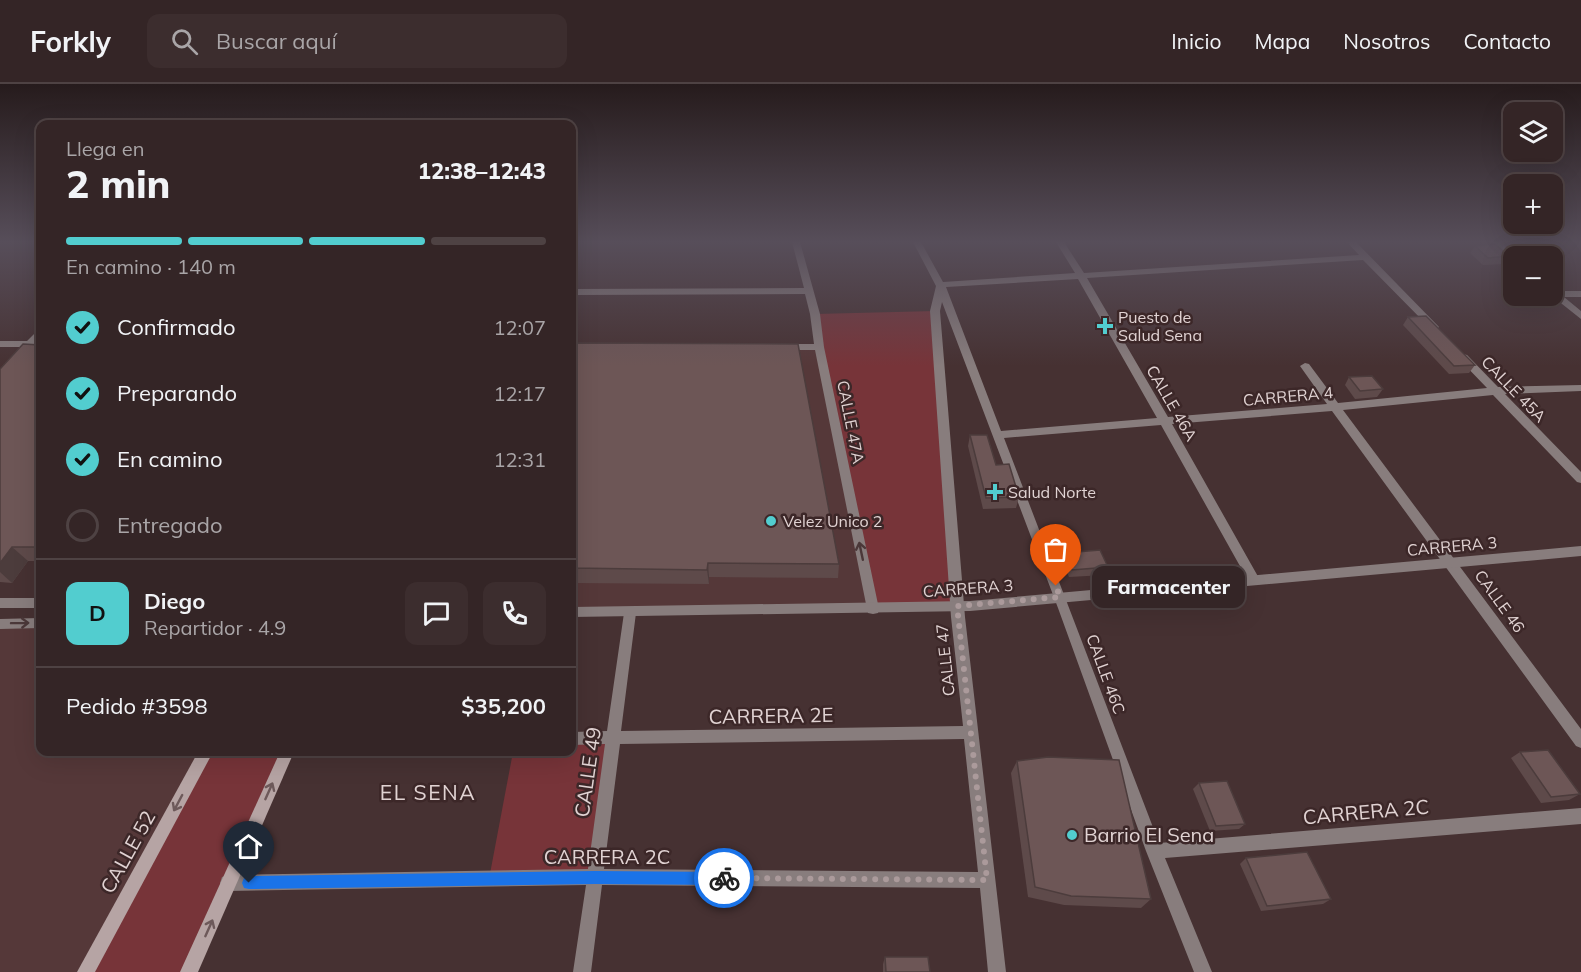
<!DOCTYPE html>
<html lang="es">
<meta charset="utf-8">
<style>
body{margin:0;font-family:Mulish,sans-serif;background:#3c2d2e;color:#f1f3f6;height:100vh;display:flex;flex-direction:column;font-size:22px;white-space:nowrap}
*{box-sizing:border-box;margin:0}
p{font-size:20px;color:#a9a5a7}
.icon{flex:none;width:33px;height:33px;fill:none;stroke:currentColor;stroke-width:2;stroke-linecap:round;stroke-linejoin:round}
.map{position:relative;flex:1;overflow:hidden}
.drawer{position:absolute;left:36px;top:36px;width:540px;height:636px;display:flex;flex-direction:column;background:#342526;border-radius:12px;box-shadow:0 6px 24px #0002,0 0 0 2px #4e4243}
.drawer>*{flex:none}
.controls{position:absolute;left:1503px;top:18px;display:grid;gap:12px}
.controls a{display:grid;place-items:center;width:60px;height:60px;border-radius:12px;background:#342526;box-shadow:0 6px 24px #0002,0 0 0 2px #4e4243;font-size:30px}
.pin{position:absolute;display:grid;place-items:center;width:51px;height:51px;color:#fff;margin:-62px -26px;border-radius:50% 50% 50% 0;rotate:-45deg;box-shadow:0 0 6px #0007}
.pin .icon{rotate:45deg}
.courier{position:absolute;display:grid;place-items:center;width:60px;height:60px;margin:-30px;border:4px solid #1a73e8;border-radius:50%;background:#fff;color:#222;box-shadow:0 2px 8px #0007}
.bubble{position:absolute;height:42px;border-radius:12px;background:#342526;box-shadow:0 6px 24px #0002,0 0 0 2px #4e4243;font-size:20px;font-weight:800;line-height:42px;text-align:center}
.headline em{font-style:normal;font-weight:800}
.headline div{display:flex;flex-direction:column-reverse}
.headline{display:flex;align-items:center;justify-content:space-between;height:102px;padding:0 30px}
h1{font-size:39px;font-weight:800;line-height:45px}
.bar{display:grid;grid-template-columns:repeat(4,1fr);gap:9px 6px;align-content:center;height:72px;padding:0 30px}
.bar i{height:8px;border-radius:4px;background:#4e4243}
.bar .current{background:#52cdcf}
.bar p{grid-column:span 4}
.line{display:flex;align-items:center;gap:15px;padding:0 30px;border-top:2px solid #4e4243}
.line div{flex:1}
.round{display:grid;place-items:center;flex:none;width:63px;height:63px;border-radius:12px;background:#3c2d2e}
ol{padding:0 30px;list-style:none}
li{display:flex;align-items:center;gap:18px;height:66px}
li p{margin-inline-start:auto}
li .icon{padding:6px;border-radius:50%;background:#52cdcf;color:#111;stroke-width:4}
li:last-child{color:#a9a5a7}
li i{width:33px;height:33px;border:3px solid #4e4243;border-radius:50%}
header{display:flex;align-items:center;gap:36px;box-sizing:border-box;height:84px;padding:0 30px;background:#342526;border-bottom:2px solid #4e4243}
header strong{font-size:28px}
nav{display:flex;gap:33px;margin-inline-start:auto;font-size:21px}
.search{width:420px;height:54px;background:#3c2d2e;display:flex;align-items:center;gap:15px;box-sizing:border-box;padding:0 21px;border-radius:12px;color:#a9a5a7;font-size:22px}
.map>svg:first-child{display:block}
.built{fill:#553839}
.green{fill:#773439}
.lines{fill:none;stroke-linecap:round;stroke-linejoin:round}
.minor{fill:#887d7d;fill-rule:evenodd}
.tertiary{fill:#887d7d;fill-rule:evenodd}
.secondary{fill:#b6a4a4;fill-rule:evenodd}
.wall{fill:#5e4a4a}
.shaded-wall{fill:#4c3c3c}
.building{fill:#6d5656;stroke:#4c3c3c;stroke-width:1.5}
.oneway{stroke:#4b3839}
.oneway2{stroke:#6d595a}
.route{fill:#1a73e8}
.done{stroke:#ab9a9b;stroke-width:6;stroke-dasharray:0 10.8}
.poi-dot{fill:#52cdcf;stroke:#3c2728;stroke-width:2}
.labels{text-anchor:middle;stroke-width:5;stroke-linejoin:round;paint-order:stroke}
.poi-label{font-size:16px;fill:#e1d3d3;stroke:#3c2728;text-anchor:start}
.street-label{font-size:16px;fill:#e1d3d3;stroke:#3c2728}
.near-street-label{font-size:20px;fill:#e1d3d3;stroke:#3c2728}
.near-poi-label{font-size:20px;fill:#e1d3d3;stroke:#3c2728;text-anchor:start}
.near-neighbourhood-label{font-size:21px;letter-spacing:1.5px;fill:#e1d3d3;stroke:#3c2728}
</style>
<header>
<strong>Forkly</strong>
<div class="search"><svg class="icon" aria-label="search" viewBox="0 0 24 24"><circle cx="10" cy="10" r="6"/><path d="M15 15l6 6"/></svg>Buscar aquí</div>
<nav><a>Inicio</a><a>Mapa</a><a>Nosotros</a><a>Contacto</a></nav>
</header>
<div class="map">
<svg width="1581" height="888" viewBox="0 0 1581 888">
<rect width="100%" height="100%" fill="#463132"/>
<!-- built -->
<g class="built">
<path d="M572,262L819,263L873,525L572,528Z"/>
<path d="M40,539V668H206L86,888H0V540Z"/>
</g>
<!-- green -->
<g class="green">
<path d="M935,227L957,522L873,525L815,230Z"/>
<path d="M613,653L595,793L489,795L513,668H572V654Z"/>
<path d="M206,668H287L189,888H86Z"/>
</g>
<g class="lines">
<!-- minor -->
<g class="minor">
<path d="M792,158H800L820,230L824,263L879,525L878,529L873,530L868,529L867,525L815,266H783L778,263L783,260H814L810,230L805,210L572,211V205L804,204Z"/>
<path d="M913,158H921L943,198L1075,189L1056,158H1064L1084,189L1359,171L1347,158H1356L1439,243L1437,245H1431L1363,176L1087,194L1168,333L1327,320L1300,282L1305,279L1309,280L1338,319L1487,304L1459,275L1458,273L1463,270L1467,271L1498,303L1581,301V307L1505,310L1581,388V399L1577,398L1493,311L1343,326L1581,645V664L1576,662L1332,327L1172,340L1260,496L1258,500H1250L1161,341L1004,354L1159,759L1581,724V740L1165,774L1212,888H1194L1146,767L1058,524L942,218L940,227L965,533L1006,888H988L980,804L602,801L591,888H573L586,801L228,807L222,805L220,799L222,793L228,791L588,785L605,660L572,661V648L607,647L624,529L625,525L630,524L635,525L636,529L621,647L963,642L951,533L930,227L936,202ZM1078,195L1157,334L1001,347L946,203ZM964,655L978,788L604,785L620,660Z"/>
<path d="M1491,158H1500L1517,172H1514V177L1511,176Z"/>
<path d="M1552,204L1558,207H1581V213H1564L1581,227V235L1552,212Z"/>
<path d="M40,246L38,262L32,263L4,294L0,295V286L21,263H0V257H27L37,247Z"/>
</g>
<!-- tertiary -->
<g class="tertiary">
<path d="M1581,462V472L970,527L572,533V523L970,517Z"/>
<rect x="0" y="514" width="40" height="10"/>
<path d="M40,534V544L0,545V535Z"/>
</g>
<!-- secondary -->
<g class="secondary">
<path d="M198,668H213L95,888H77Z"/>
<path d="M280,668H294L198,888H180Z"/>
</g>
</g>
<!-- wall -->
<g class="wall">
<path d="M1475,162L1509,172L1504,180L1483,181L1470,169Z"/>
<path d="M1408,233L1475,281L1469,289L1449,290L1403,241Z"/>
<path d="M572,259L839,480L838,494L709,493V500L572,499Z"/>
<path d="M40,261V477H28L12,499L0,498V285Z"/>
<path d="M1349,293L1383,305L1377,313L1355,315L1345,301Z"/>
<path d="M970,351L996,381L1019,413L1016,424L983,425L968,362Z"/>
<path d="M1065,469L1108,483L1105,491L1069,493L1062,476Z"/>
<path d="M1520,668L1580,710L1569,716L1541,719L1511,674Z"/>
<path d="M1017,677L1151,815L1141,824L1064,821L1028,813L1011,689Z"/>
<path d="M1199,699L1245,740L1239,745L1210,747L1193,705Z"/>
<path d="M1246,774L1331,815L1323,820L1261,827L1240,780Z"/>
<path d="M885,873L930,888H883V880Z"/>
</g>
<!-- shaded-wall -->
<g class="shaded-wall">
<path d="M12,463L28,477L12,499L0,488V479Z"/>
<path d="M708,479L709,493V500L707,486Z"/>
</g>
<!-- building -->
<g class="building">
<path d="M1495,160L1509,172L1488,174L1475,162Z"/>
<path d="M1426,232L1475,281L1454,282L1408,233Z"/>
<path d="M572,259L798,260L839,480L708,479L707,486L572,484Z"/>
<path d="M23,260L40,261V462L38,463H12L0,479V285Z"/>
<path d="M1372,292L1383,305L1360,307L1349,293Z"/>
<path d="M970,351H987L996,381L1009,380L1019,413L986,414Z"/>
<path d="M1100,466L1108,483L1072,486L1065,469Z"/>
<path d="M1548,666L1580,710L1551,713L1520,668Z"/>
<path d="M1048,673L1119,676L1151,815L1071,812L1035,803L1017,677Z"/>
<path d="M1227,697L1245,740L1216,742L1199,699Z"/>
<path d="M1307,768L1331,815L1267,822L1246,774Z"/>
<path d="M885,873H928L930,888H886Z"/>
</g>
<!-- one-way arrows -->
<defs><path id="oneway-shaft" d="M-6 0H5M1.5-3L5.5 0L1.5 3" fill="none" stroke-width="1.6" stroke-linecap="round" stroke-linejoin="round" transform="scale(1.5)"/></defs>
<g class="oneway">
<use href="#oneway-shaft" transform="translate(861 467) rotate(-102)"/>
<use href="#oneway-shaft" transform="translate(20 539) rotate(-1)"/>
</g>
<g class="oneway2">
<use href="#oneway-shaft" transform="translate(269 707) rotate(-66)"/>
<use href="#oneway-shaft" transform="translate(178 719) rotate(118)"/>
<use href="#oneway-shaft" transform="translate(209 844) rotate(-66)"/>
</g>
<!-- sky -->
<linearGradient id="sky" x2="0" y2="1"><stop stop-color="#261b1c"/><stop offset="0.56" stop-color="#574e5a"/><stop offset="1" stop-color="#574e5a" stop-opacity="0"/></linearGradient>
<rect width="1581" height="282" fill="url(#sky)"/>
<!-- route -->
<path class="route" d="M595,787L724,788L729,790L731,794L729,799L724,801L595,800L249,805L244,804L242,799L244,794L249,792Z"/>
<g class="lines">
<!-- done -->
<path class="done" d="M724,794L987,796L957,522L1060,513L1056,502"/>
</g>
<!-- markers -->
<g class="poi-dot">
<path d="M1102 233h6v6h6v6h-6v6h-6v-6h-6v-6h6z"/>
<path d="M992 399h6v6h6v6h-6v6h-6v-6h-6v-6h6z"/>
<circle cx="771" cy="437" r="6"/>
<circle cx="1072" cy="751" r="6"/>
</g>
<g class="labels">
<!-- poi labels -->
<g class="poi-label">
<text x="1118" y="239">Puesto de<tspan x="1118" dy="18">Salud Sena</tspan></text>
<text x="1008" y="414">Salud Norte</text>
<text x="783" y="443">Velez Unico 2</text>
</g>
<!-- street labels -->
<g class="street-label">
<text transform="translate(1514 305) rotate(46)" y="6">CALLE 45A</text>
<text transform="translate(1288 312) rotate(-5)" y="6">CARRERA 4</text>
<text transform="translate(1172 319) rotate(60)" y="6">CALLE 46A</text>
<text transform="translate(851 338) rotate(79)" y="6">CALLE 47A</text>
<text transform="translate(1452 462) rotate(-5)" y="6">CARRERA 3</text>
<text transform="translate(968 504) rotate(-4)" y="6">CARRERA 3</text>
<text transform="translate(1500 517) rotate(54)" y="6">CALLE 46</text>
<text transform="translate(945 576) rotate(-96)" y="6">CALLE 47</text>
<text transform="translate(1106 590) rotate(70)" y="6">CALLE 46C</text>
</g>
<!-- near-street labels -->
<g class="near-street-label">
<text transform="translate(771 632) rotate(-1)" y="7">CARRERA 2E</text>
<text transform="translate(588 688) rotate(-82)" y="7">CALLE 49</text>
<text transform="translate(1366 728) rotate(-5)" y="7">CARRERA 2C</text>
<text transform="translate(128 768) rotate(-61)" y="7">CALLE 52</text>
<text x="607" y="780">CARRERA 2C</text>
</g>
<!-- near-poi labels -->
<g class="near-poi-label">
<text x="1084" y="758">Barrio El Sena</text>
</g>
<!-- near-neighbourhood labels -->
<g class="near-neighbourhood-label">
<text x="428" y="716">EL SENA</text>
</g>
</g>
</svg>
<div class="controls">
<a><svg class="icon" aria-label="layers" viewBox="0 0 24 24"><path d="M12 4l9 5-9 5-9-5zM3 14l9 5 9-5"/></svg></a>
<a>+</a>
<a>−</a>
</div>
<div class="pin" style="left:1056px;top:502px;background:#ea580c"><svg class="icon" aria-label="bag" viewBox="0 0 24 24"><path d="M5 8h14l-1 12H6zM9 8a3 3 0 0 1 6 0"/></svg></div>
<div class="pin" style="left:249px;top:799px;background:#1f2937"><svg class="icon" aria-label="home" viewBox="0 0 24 24"><path d="M3 11l9-7 9 7M6 9v11h12V9"/></svg></div>
<div class="courier" style="left:724px;top:794px"><svg class="icon" aria-label="bike" viewBox="0 0 24 24"><circle cx="6" cy="16" r="4"/><circle cx="18" cy="16" r="4"/><path d="M6 16l4-8h5l3 8M10 8l3 8H6M13 5h3"/></svg></div>
<div class="bubble" style="left:1092px;top:482px;width:153px">Farmacenter</div>
<section class="drawer">
<div class="headline"><div><h1>2 min</h1><p>Llega en</p></div><em>12:38–12:43</em></div>
<div class="bar"><i class="current"></i><i class="current"></i><i class="current"></i><i></i><p>En camino · 140 m</p></div>
<ol>
<li><svg class="icon" aria-label="check" viewBox="0 0 24 24"><path d="M5 12l5 5 9-10"/></svg>Confirmado<p>12:07</p></li>
<li><svg class="icon" aria-label="check" viewBox="0 0 24 24"><path d="M5 12l5 5 9-10"/></svg>Preparando<p>12:17</p></li>
<li><svg class="icon" aria-label="check" viewBox="0 0 24 24"><path d="M5 12l5 5 9-10"/></svg>En camino<p>12:31</p></li>
<li><i></i>Entregado</li>
</ol>
<div class="line" style="height:108px"><b class="round" style="background:#52cdcf;color:#111">D</b><div><b>Diego</b><p>Repartidor · 4.9</p></div><a class="round"><svg class="icon" aria-label="chat" viewBox="0 0 24 24"><path d="M4 5h16v11H9l-5 4z"/></svg></a><a class="round"><svg class="icon" aria-label="phone" viewBox="0 0 24 24"><path d="M5 4h4l2 5-3 2q2 4 5 5l2-3 5 2v4C11 20 4 13 5 4z"/></svg></a></div>
<div class="line" style="height:78px"><div>Pedido #3598</div><b>$35,200</b></div>
</section>
</div>
